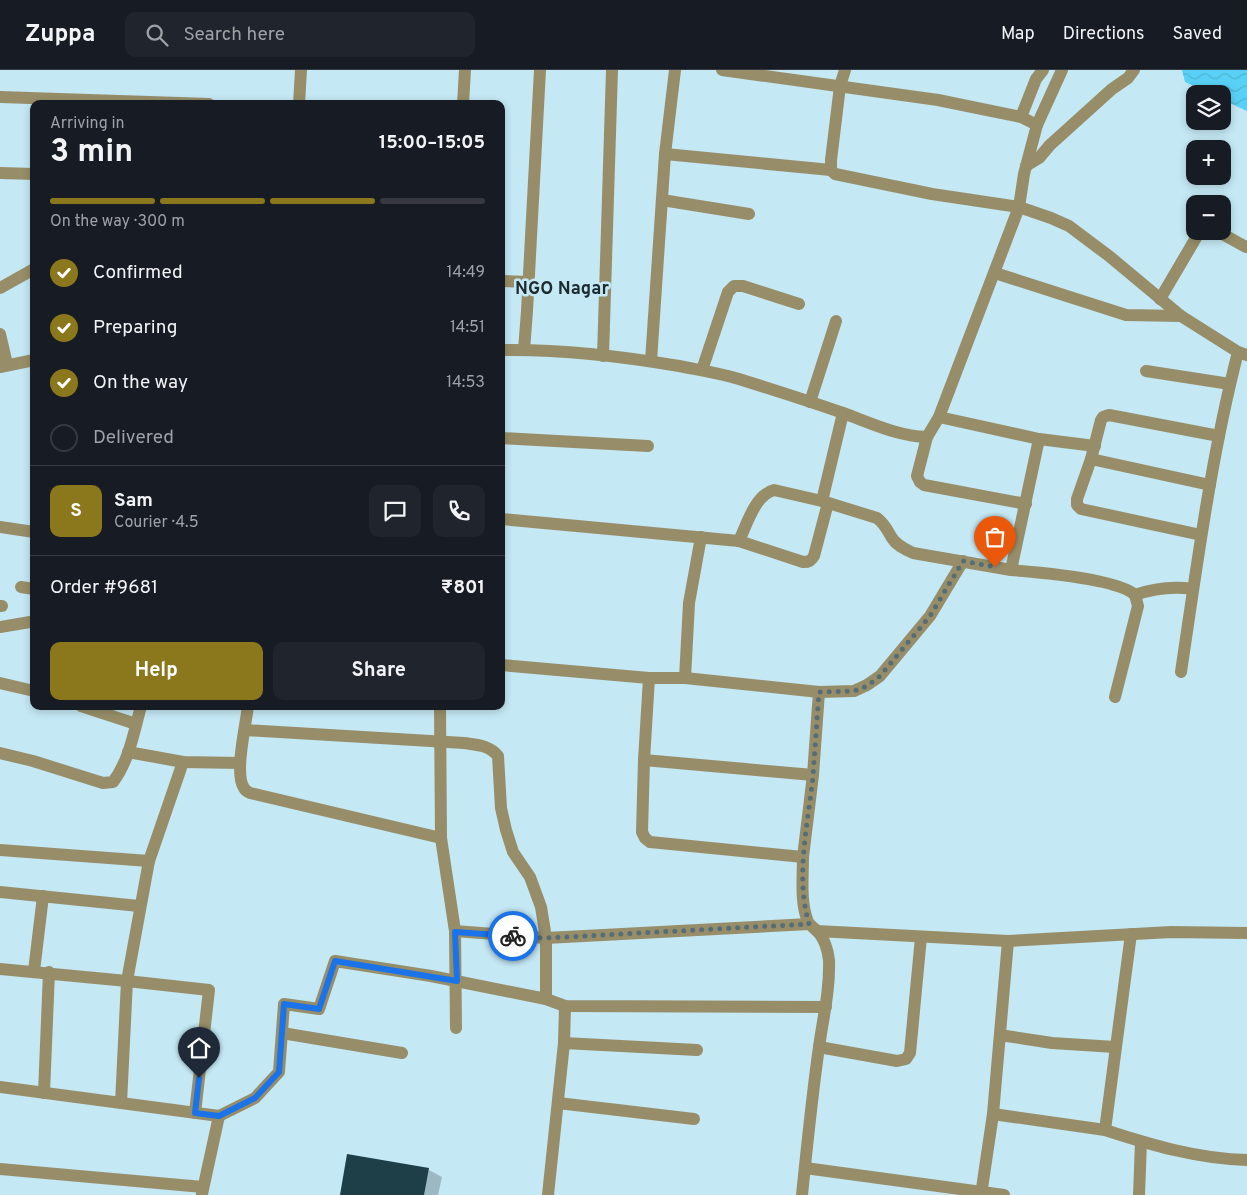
<!DOCTYPE html>
<meta charset="utf-8">
<style>
body{margin:0;font-family:Overpass,sans-serif;background:#20242c;color:#f1f3f6;height:100vh;display:flex;flex-direction:column;font-size:19px;white-space:nowrap}
*{box-sizing:border-box;margin:0}
p{font-size:16px;color:#9ea1a6}
.icon{flex:none;width:28px;height:28px;fill:none;stroke:currentColor;stroke-width:2;stroke-linecap:round;stroke-linejoin:round}
.map{position:relative;flex:1;overflow:hidden}
.drawer{position:absolute;left:30px;top:30px;width:475px;height:610px;display:flex;flex-direction:column;background:#171b24;border-radius:10px;box-shadow:0 2px 8px #0003}
.drawer>*{flex:none}
.buttons{position:absolute;left:1186px;top:15px;display:grid;gap:10px}
.buttons a{display:grid;place-items:center;width:45px;height:45px;border-radius:10px;background:#171b24;box-shadow:0 2px 8px #0003;font-size:25px}
.pin{position:absolute;display:grid;place-items:center;width:42px;height:42px;color:#fff;margin:-51px -21px;border-radius:50% 50% 50% 0;rotate:-45deg;box-shadow:0 0 5px #0007}
.pin .icon{rotate:45deg}
.courier{position:absolute;display:grid;place-items:center;width:50px;height:50px;margin:-25px;border:4px solid #1a73e8;border-radius:50%;background:#fff;color:#222;box-shadow:0 1px 6px #0007}
.head em{font-style:normal;font-weight:700}
.head div{display:flex;flex-direction:column-reverse}
.head{display:flex;align-items:center;justify-content:space-between;height:85px;padding:0 20px}
h1{font-size:32px;font-weight:700;line-height:38px}
.bar{display:grid;grid-template-columns:repeat(4,1fr);gap:8px 5px;align-content:center;height:60px;padding:0 20px}
.bar i{height:6px;border-radius:4px;background:#363941}
.bar .selected{background:#8b781d}
.bar p{grid-column:span 4}
.line{display:flex;align-items:center;gap:12px;padding:0 20px;border-top:1px solid #363941}
.line div{flex:1}
.round{display:grid;place-items:center;flex:none;width:52px;height:52px;border-radius:10px;background:#20242c}
ol{padding:0 20px;list-style:none}
li{display:flex;align-items:center;gap:15px;height:55px}
li p{margin-inline-start:auto}
li .icon{padding:5px;border-radius:50%;background:#8b781d;color:#fff;stroke-width:4}
li:last-child{color:#9ea1a6}
li i{width:28px;height:28px;border:2px solid #363941;border-radius:50%}
.primary-button{display:flex;gap:10px;margin-top:auto;padding:10px 20px}
.primary-button a{flex:1;height:58px;border-radius:10px;background:#8b781d;color:#fff;font-size:20px;font-weight:700;line-height:58px;text-align:center}
.primary-button a+a{background:#20242c;color:#f1f3f6}
header{display:flex;align-items:center;gap:30px;box-sizing:border-box;height:70px;padding:0 25px;background:#171b24;border-bottom:1px solid #363941}
header strong{font-size:24px}
nav{display:flex;gap:28px;margin-inline-start:auto;font-size:18px}
.search{width:350px;height:45px;background:#20242c;display:flex;align-items:center;gap:12px;box-sizing:border-box;padding:0 18px;border-radius:10px;color:#9ea1a6;font-size:19px}
.map>svg:first-child{display:block}
.water{fill:url(#water-waves)}
.shadow{fill:#0003}
.building{fill:#1e3e48}
.lines{fill:none;stroke-linecap:round;stroke-linejoin:round}
.minor{stroke:#978e69;stroke-width:12}
.tertiary{stroke:#978e69;stroke-width:12}
.done{stroke:#576d75;stroke-width:5;stroke-dasharray:0 9}
.route{stroke:#1a73e8;stroke-width:6}
.labels{text-anchor:middle;stroke-width:5;stroke-linejoin:round;paint-order:stroke}
.quarter-label{font-size:18px;font-weight:bold;fill:#1d2b30;stroke:#c4e8f4}
</style>
<header>
<strong>Zuppa</strong>
<div class="search"><svg class="icon" aria-label="search" viewBox="0 0 24 24"><circle cx="10" cy="10" r="6"/><path d="M15 15l6 6"/></svg>Search here</div>
<nav><a>Map</a><a>Directions</a><a>Saved</a></nav>
</header>
<div class="map">
<svg width="1247" height="1125" viewBox="0 0 1247 1125">
<defs>
<pattern id="water-waves" width="16" height="10" patternUnits="userSpaceOnUse" patternTransform="scale(1.25)"><rect width="16" height="10" fill="#59d1f6"/><path d="M0 5q4-4 8 0t8 0" fill="none" stroke="#4db4d3"/></pattern>
</defs>
<rect width="100%" height="100%" fill="#c4e8f4"/>
<!-- water -->
<path class="water" d="M1182,0H1247V41L1223,30L1222,24H1211L1185,12Z"/>
<!-- shadow -->
<path class="shadow" d="M348,1085L429,1100L442,1107L438,1125H341Z"/>
<!-- building -->
<path class="building" d="M347,1084L429,1098L424,1125H340Z"/>
<g class="lines">
<!-- minor -->
<g class="minor">
<path d="M722,0L938,30L1021,47"/>
<path d="M845,0L840,16L831,90V100L835,104L932,124L1019,137L1051,148L1069,156L1109,186L1181,246L1238,282L1247,285"/>
<path d="M0,27L209,34"/>
<path d="M299,34L301,0"/>
<path d="M463,34L465,0"/>
<path d="M665,84L831,100"/>
<path d="M1026,96L1039,88L1050,75L1112,19L1128,8L1134,0"/>
<path d="M0,103L34,104"/>
<path d="M662,130L749,144"/>
<path d="M1217,161L1246,177"/>
<path d="M995,203L1126,245L1181,246"/>
<path d="M501,211L529,212"/>
<path d="M0,218L34,199"/>
<path d="M1160,229L1200,161"/>
<path d="M0,264L7,294"/>
<path d="M524,280L527,241L540,0"/>
<path d="M603,286L612,0"/>
<path d="M651,291L665,84L675,0"/>
<path d="M702,300L728,222L734,216H743L799,234"/>
<path d="M1146,301L1230,314"/>
<path d="M810,332L836,251"/>
<path d="M939,347L1039,369"/>
<path d="M927,367L917,406L920,412L924,415L1026,434"/>
<path d="M501,368L648,376"/>
<path d="M1095,376L1039,369L1011,500C1036,502 1119,509 1135,525L1138,536L1115,627"/>
<path d="M1091,389L1210,415"/>
<path d="M822,431L877,448C885,454 887,460 892,468C897,476 905,479 913,483L1011,500"/>
<path d="M501,449L739,471L803,492C809,492 811,491 814,486L828,433"/>
<path d="M0,457L34,462"/>
<path d="M1201,465L1081,439L1077,435V429L1091,389L1101,350L1103,347L1109,345L1219,366"/>
<path d="M739,471C747,454 755,425 774,420L822,431L843,343"/>
<path d="M21,517L34,519"/>
<path d="M1135,525C1155,518 1172,516 1193,519"/>
<path d="M0,536H2"/>
<path d="M0,557L30,552L34,553"/>
<path d="M501,595L649,608H685L819,622L854,621L867,615L880,606L930,546L963,491"/>
<path d="M1181,602C1197,495 1211,387 1238,282"/>
<path d="M649,608L644,690L642,762L645,768L650,772L803,787C803,808 800,832 808,852C810,855 813,857 816,860C824,867 828,880 829,890C830,920 823,948 819,977C812,1026 807,1076 802,1125"/>
<path d="M685,608L689,533L701,467"/>
<path d="M0,613L34,621"/>
<path d="M81,636L136,654"/>
<path d="M248,636C246,654 234,704 244,718C245,720 248,722 250,723L441,768"/>
<path d="M440,636L441,768L455,861L456,958"/>
<path d="M128,682L183,692L240,693"/>
<path d="M0,683L33,691L103,713L113,712C129,691 134,662 141,636"/>
<path d="M644,690L813,705"/>
<path d="M0,780L149,791"/>
<path d="M803,787L813,705L819,622"/>
<path d="M0,822L139,836"/>
<path d="M455,861L546,868L809,854"/>
<path d="M817,861L1008,871L1171,862L1247,863"/>
<path d="M0,899L127,911L149,791L183,692"/>
<path d="M34,901L43,826"/>
<path d="M546,929L565,936L826,937"/>
<path d="M282,963L402,983"/>
<path d="M1000,965L1052,973L1115,977"/>
<path d="M564,973L697,980"/>
<path d="M819,977L897,991L906,989L910,983L921,867"/>
<path d="M0,1017L219,1046L255,1028L279,1002L284,934L319,939L335,891L431,906L546,929V868L541,837L530,807L513,782L506,760L501,738L498,686C489,675 477,675 464,673L245,660"/>
<path d="M44,1023L49,902"/>
<path d="M121,1033L127,911L209,920L195,1043"/>
<path d="M558,1033L694,1049"/>
<path d="M993,1044L1105,1060L1131,864"/>
<path d="M1105,1060C1151,1075 1199,1089 1247,1090"/>
<path d="M805,1098L1004,1125"/>
<path d="M0,1099L203,1117"/>
<path d="M202,1124L219,1046"/>
<path d="M548,1125L564,973L565,936"/>
<path d="M981,1125L993,1044L1008,871"/>
<path d="M1139,1125L1141,1072"/>
</g>
<!-- tertiary -->
<g class="tertiary">
<path d="M1037,55L1021,47L1036,9L1043,0"/>
<path d="M501,280C560,279 621,286 679,296C699,300 719,303 739,309C774,320 809,331 843,343C871,353 897,366 927,367L939,347L1019,137L1024,104L1037,55L1062,0"/>
<path d="M0,297L34,290"/>
</g>
</g>
<g class="lines">
<!-- done -->
<path class="done" d="M513,866L546,868L809,854C795,806 808,754 813,706C815,678 817,650 819,622L854,621L867,616L880,606L930,546L963,491L995,497"/>
<!-- route -->
<path class="route" d="M199,1008L195,1043L219,1046L255,1028L279,1002L284,934L319,939L335,891L457,911L455,862L513,866"/>
</g>
<g class="labels">
<!-- quarter labels -->
<g class="quarter-label">
<text x="562" y="224">NGO Nagar</text>
</g>
</g>
</svg>
<div class="buttons">
<a><svg class="icon" aria-label="layers" viewBox="0 0 24 24"><path d="M12 4l9 5-9 5-9-5zM3 14l9 5 9-5"/></svg></a>
<a>+</a>
<a>−</a>
</div>
<div class="pin" style="left:995px;top:497px;background:#ea580c"><svg class="icon" aria-label="bag" viewBox="0 0 24 24"><path d="M5 8h14l-1 12H6zM9 8a3 3 0 0 1 6 0"/></svg></div>
<div class="pin" style="left:199px;top:1008px;background:#1f2937"><svg class="icon" aria-label="home" viewBox="0 0 24 24"><path d="M3 11l9-7 9 7M6 9v11h12V9"/></svg></div>
<div class="courier" style="left:513px;top:866px"><svg class="icon" aria-label="bike" viewBox="0 0 24 24"><circle cx="6" cy="16" r="4"/><circle cx="18" cy="16" r="4"/><path d="M6 16l4-8h5l3 8M10 8l3 8H6M13 5h3"/></svg></div>
<section class="drawer">
<div class="head"><div><h1>3 min</h1><p>Arriving in</p></div><em>15:00–15:05</em></div>
<div class="bar"><i class="selected"></i><i class="selected"></i><i class="selected"></i><i></i><p>On the way · 300 m</p></div>
<ol>
<li><svg class="icon" aria-label="check" viewBox="0 0 24 24"><path d="M5 12l5 5 9-10"/></svg>Confirmed<p>14:49</p></li>
<li><svg class="icon" aria-label="check" viewBox="0 0 24 24"><path d="M5 12l5 5 9-10"/></svg>Preparing<p>14:51</p></li>
<li><svg class="icon" aria-label="check" viewBox="0 0 24 24"><path d="M5 12l5 5 9-10"/></svg>On the way<p>14:53</p></li>
<li><i></i>Delivered</li>
</ol>
<div class="line" style="height:90px"><b class="round" style="background:#8b781d;color:#fff">S</b><div><b>Sam</b><p>Courier · 4.5</p></div><a class="round"><svg class="icon" aria-label="chat" viewBox="0 0 24 24"><path d="M4 5h16v11H9l-5 4z"/></svg></a><a class="round"><svg class="icon" aria-label="phone" viewBox="0 0 24 24"><path d="M5 4h4l2 5-3 2q2 4 5 5l2-3 5 2v4C11 20 4 13 5 4z"/></svg></a></div>
<div class="line" style="height:65px"><div>Order #9681</div><b>₹801</b></div>
<div class="primary-button"><a>Help</a><a>Share</a></div>
</section>
</div>
